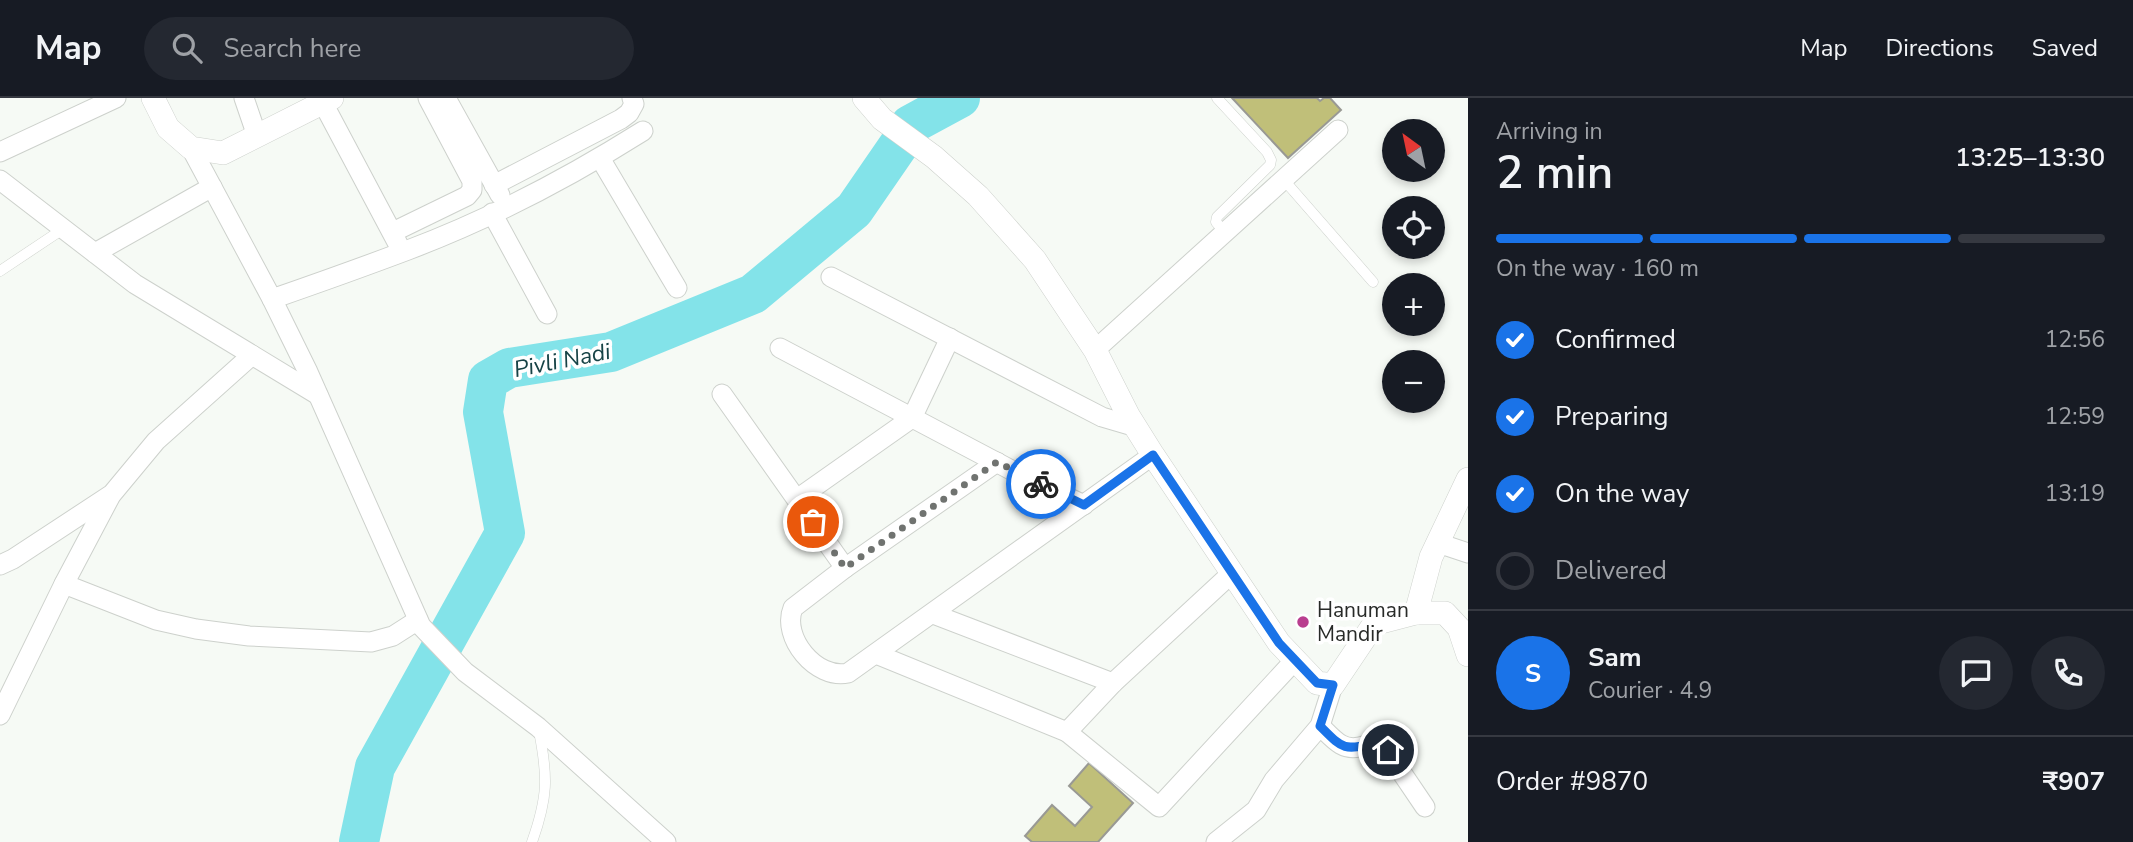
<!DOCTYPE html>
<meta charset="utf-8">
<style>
body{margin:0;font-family:"Nunito Sans",sans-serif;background:#242831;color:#f1f3f6;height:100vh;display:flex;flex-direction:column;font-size:26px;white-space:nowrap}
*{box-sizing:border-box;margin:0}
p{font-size:23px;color:#9ea1a6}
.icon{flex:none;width:38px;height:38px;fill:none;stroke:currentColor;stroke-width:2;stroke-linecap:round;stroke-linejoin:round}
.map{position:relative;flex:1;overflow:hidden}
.drawer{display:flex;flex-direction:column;background:#171b24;width:665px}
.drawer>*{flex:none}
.needle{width:46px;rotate:327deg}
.controls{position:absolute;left:1382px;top:21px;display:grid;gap:14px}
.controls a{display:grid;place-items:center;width:63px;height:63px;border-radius:50%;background:#171b24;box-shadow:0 4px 10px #0003;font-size:35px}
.pin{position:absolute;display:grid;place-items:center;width:60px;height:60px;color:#fff;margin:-30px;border:4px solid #fff;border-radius:50%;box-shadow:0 2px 7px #0007}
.courier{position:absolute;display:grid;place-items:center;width:70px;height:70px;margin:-35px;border:5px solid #1a73e8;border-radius:50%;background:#fff;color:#222;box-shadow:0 2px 9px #0007}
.head em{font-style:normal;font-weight:600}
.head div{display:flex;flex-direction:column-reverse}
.head{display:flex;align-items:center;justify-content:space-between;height:119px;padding:0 28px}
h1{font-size:46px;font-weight:600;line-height:52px}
.bar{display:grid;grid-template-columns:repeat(4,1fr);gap:10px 7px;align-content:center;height:84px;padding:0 28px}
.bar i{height:9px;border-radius:5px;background:#363941}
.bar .selected{background:#1a73e8}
.bar p{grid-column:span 4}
.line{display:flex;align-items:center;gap:18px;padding:0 28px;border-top:2px solid #363941}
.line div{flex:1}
.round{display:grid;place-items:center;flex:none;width:74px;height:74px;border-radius:37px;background:#242831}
ol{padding:0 28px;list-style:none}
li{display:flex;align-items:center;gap:21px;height:77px}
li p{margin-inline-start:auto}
li .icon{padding:7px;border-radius:50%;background:#1a73e8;color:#fff;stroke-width:4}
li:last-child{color:#9ea1a6}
li i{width:38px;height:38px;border:4px solid #363941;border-radius:50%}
header{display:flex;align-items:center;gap:42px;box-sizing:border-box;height:98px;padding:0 35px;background:#171b24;border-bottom:2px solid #363941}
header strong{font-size:33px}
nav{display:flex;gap:38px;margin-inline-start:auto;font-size:24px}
.search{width:490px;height:63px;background:#242831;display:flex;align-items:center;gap:18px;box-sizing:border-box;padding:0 24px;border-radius:38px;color:#9ea1a6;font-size:26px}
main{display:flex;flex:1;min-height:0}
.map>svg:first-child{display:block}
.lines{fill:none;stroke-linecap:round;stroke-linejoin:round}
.river{stroke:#83e3e9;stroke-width:40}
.building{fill:#c0bf79;stroke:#999994;stroke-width:2}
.service-casing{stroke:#cdd1cc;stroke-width:11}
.minor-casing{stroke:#cdd1cc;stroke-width:21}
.tertiary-casing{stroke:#cdd1cc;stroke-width:24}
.service{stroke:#fff;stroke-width:10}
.minor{stroke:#fff;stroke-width:19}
.tertiary{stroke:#fff;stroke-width:23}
.done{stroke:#707370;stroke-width:7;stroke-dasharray:0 12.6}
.route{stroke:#1a73e8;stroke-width:9}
.poi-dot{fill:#b93e8f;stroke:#fff;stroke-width:2.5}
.labels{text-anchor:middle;stroke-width:7;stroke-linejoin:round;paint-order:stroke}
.poi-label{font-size:21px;fill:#282a28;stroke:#fff;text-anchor:start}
.water-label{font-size:23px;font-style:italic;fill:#174346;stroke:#fff}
</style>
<header>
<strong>Map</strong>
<div class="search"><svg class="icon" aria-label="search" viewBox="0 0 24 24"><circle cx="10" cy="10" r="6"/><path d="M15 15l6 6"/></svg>Search here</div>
<nav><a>Map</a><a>Directions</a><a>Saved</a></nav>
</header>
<main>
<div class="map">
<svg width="1468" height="744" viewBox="0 0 1468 744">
<rect width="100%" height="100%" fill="#f6faf5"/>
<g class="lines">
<!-- river -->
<path class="river" d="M359,744L375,669L505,435L483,314L488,282L509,270L611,254L753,196L854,112L905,38L910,27L960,0"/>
</g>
<!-- building -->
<g class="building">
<path d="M1232,0H1317L1320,3L1324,0H1330L1341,12L1288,60Z"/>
<path d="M1089,665L1133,705L1098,744H1032L1025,738L1052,707L1075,728L1092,709L1069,688Z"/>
</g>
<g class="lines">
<!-- service casing -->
<g class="service-casing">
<g id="service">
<path d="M1217,0L1267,54L1271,62L1270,67L1217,119L1216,124L1225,135"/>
<path d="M1284,82L1373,184"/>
<path d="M0,173L63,131"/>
<path d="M532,744C548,699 548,679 539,633"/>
</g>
</g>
<!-- minor casing -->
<g class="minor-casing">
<g id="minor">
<path d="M244,0L257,38"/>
<path d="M446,0L500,97"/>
<path d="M323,5L398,146"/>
<path d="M191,50L272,201C318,185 363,169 408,152C490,121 570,79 643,33"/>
<path d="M0,54L116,0"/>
<path d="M600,60L677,190"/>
<path d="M0,82L135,186L318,297"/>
<path d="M494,87L621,21L629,15L634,6L632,0"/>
<path d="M492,115L547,216"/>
<path d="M393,134L467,98L472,92V83L428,0"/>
<path d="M95,155L212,89"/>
<path d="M831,179L1102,319L1136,329"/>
<path d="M272,201L308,274L421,528L465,574L538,629L666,744"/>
<path d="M780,250L1015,374L1084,407"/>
<path d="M1095,252L1338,32"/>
<path d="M722,296L845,470"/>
<path d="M997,364L845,470L793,510C781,539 816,582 848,575L1153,357"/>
<path d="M797,401L912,320L950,240"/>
<path d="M1438,445L1468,455"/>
<path d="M0,467L13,461L112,396L156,343L252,257"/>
<path d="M64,486L156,522L196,531L249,538L371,544L393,538L418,522"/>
<path d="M933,516L1113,585"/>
<path d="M876,556L1067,634L1113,585L1232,475"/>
<path d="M0,617L64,486L110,399"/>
<path d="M1320,628C1332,639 1341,653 1359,649C1368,647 1374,645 1383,647L1425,709"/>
<path d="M1067,634L1159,709L1295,562"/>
<path d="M1216,744L1256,712L1274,682L1320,628L1333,587"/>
</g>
</g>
<!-- tertiary casing -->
<g class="tertiary-casing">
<g id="tertiary">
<path d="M153,0L168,30L191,50L223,55L332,0"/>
<path d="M864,0L882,21L934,59L978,98L1035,162L1095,252L1128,317L1153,357L1279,545L1317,585L1333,587L1374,526L1416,515H1445L1459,530L1468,557"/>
<path d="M1416,515L1431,459L1468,381"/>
</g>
</g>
<!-- service -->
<use href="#service" class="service"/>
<!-- minor -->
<use href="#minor" class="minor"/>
<!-- tertiary -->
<use href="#tertiary" class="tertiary"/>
</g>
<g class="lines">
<!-- done -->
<path class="done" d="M813,424L845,470L997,364L1041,386"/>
<!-- route -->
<path class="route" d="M1041,386L1084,407L1153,357L1279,545L1317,585L1333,587L1320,628C1343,651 1343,653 1375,645L1388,652"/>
</g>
<!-- markers -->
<circle class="poi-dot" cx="1303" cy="524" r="7"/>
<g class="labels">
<!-- poi labels -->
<g class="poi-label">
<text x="1317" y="519">Hanuman<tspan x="1317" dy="24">Mandir</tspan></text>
</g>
<!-- water labels -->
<g class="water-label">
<text transform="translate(562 262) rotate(-11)" y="8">Pivli Nadi</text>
</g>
</g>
</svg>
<div class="controls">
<a><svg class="needle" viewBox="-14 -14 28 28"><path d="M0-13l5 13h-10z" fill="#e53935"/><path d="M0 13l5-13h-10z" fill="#9ea1a6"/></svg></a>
<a><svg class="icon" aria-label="locate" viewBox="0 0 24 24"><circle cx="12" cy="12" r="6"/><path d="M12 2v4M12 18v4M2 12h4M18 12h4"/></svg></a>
<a>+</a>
<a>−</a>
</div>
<div class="pin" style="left:813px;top:424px;background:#ea580c"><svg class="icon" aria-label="bag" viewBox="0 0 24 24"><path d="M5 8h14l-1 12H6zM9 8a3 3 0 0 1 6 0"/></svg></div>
<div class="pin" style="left:1388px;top:652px;background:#1f2937"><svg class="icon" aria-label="home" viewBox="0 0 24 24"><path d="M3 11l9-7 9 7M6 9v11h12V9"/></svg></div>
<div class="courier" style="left:1041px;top:386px"><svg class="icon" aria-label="bike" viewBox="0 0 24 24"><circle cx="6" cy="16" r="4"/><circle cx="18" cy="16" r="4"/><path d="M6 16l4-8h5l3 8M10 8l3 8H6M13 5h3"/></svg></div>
</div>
<section class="drawer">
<div class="head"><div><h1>2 min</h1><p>Arriving in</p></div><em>13:25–13:30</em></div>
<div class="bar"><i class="selected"></i><i class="selected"></i><i class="selected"></i><i></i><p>On the way · 160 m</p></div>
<ol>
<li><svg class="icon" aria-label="check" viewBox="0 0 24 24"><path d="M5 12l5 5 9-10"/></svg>Confirmed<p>12:56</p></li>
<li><svg class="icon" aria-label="check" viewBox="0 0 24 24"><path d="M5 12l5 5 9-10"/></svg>Preparing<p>12:59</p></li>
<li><svg class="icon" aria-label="check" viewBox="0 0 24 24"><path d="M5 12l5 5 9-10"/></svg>On the way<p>13:19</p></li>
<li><i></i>Delivered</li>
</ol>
<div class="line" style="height:126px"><b class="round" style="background:#1a73e8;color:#fff">S</b><div><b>Sam</b><p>Courier · 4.9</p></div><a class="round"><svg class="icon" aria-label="chat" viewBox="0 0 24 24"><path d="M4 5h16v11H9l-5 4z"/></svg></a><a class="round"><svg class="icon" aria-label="phone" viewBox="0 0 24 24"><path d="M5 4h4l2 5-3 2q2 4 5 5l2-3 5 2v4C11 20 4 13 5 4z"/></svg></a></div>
<div class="line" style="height:91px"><div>Order #9870</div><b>₹907</b></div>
</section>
</main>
